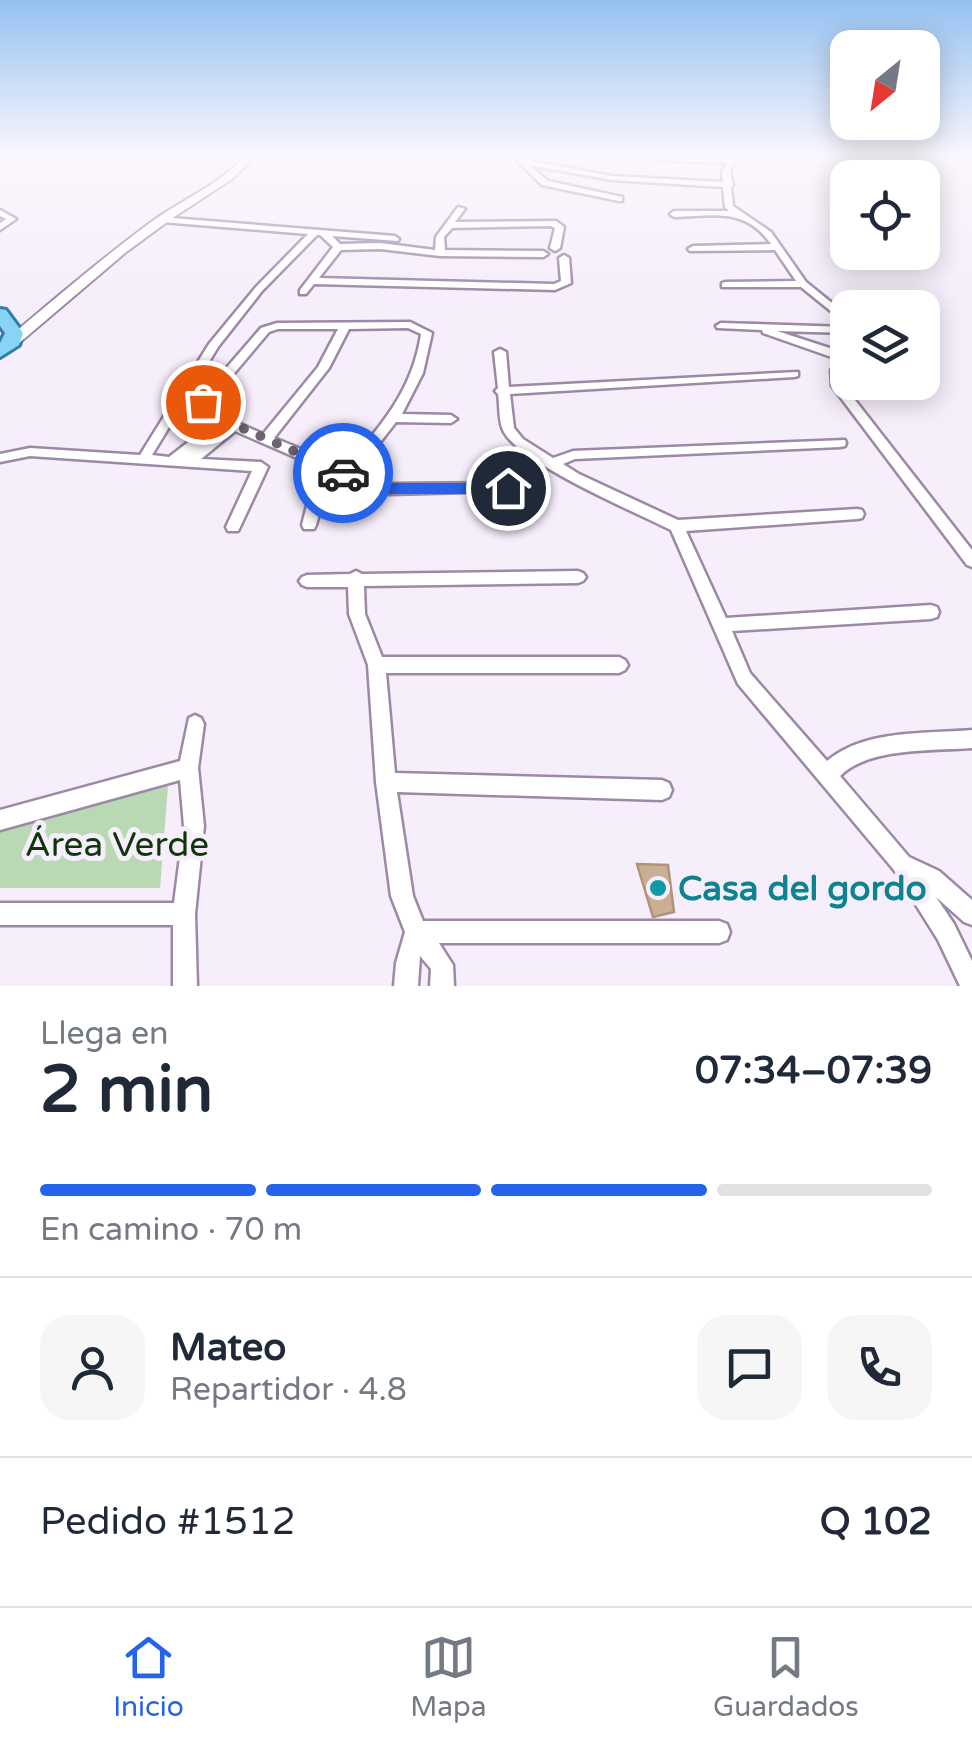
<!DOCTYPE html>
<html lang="es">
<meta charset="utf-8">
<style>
body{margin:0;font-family:"Varela Round",sans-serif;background:#f6f6f7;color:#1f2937;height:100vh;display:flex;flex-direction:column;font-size:38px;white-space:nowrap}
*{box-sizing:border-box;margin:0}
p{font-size:32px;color:#747a83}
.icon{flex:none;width:55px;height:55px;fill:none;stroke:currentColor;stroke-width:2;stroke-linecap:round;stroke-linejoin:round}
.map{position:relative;height:986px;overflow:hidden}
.side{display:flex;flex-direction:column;background:#fff;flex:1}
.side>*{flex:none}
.needle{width:65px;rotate:210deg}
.tools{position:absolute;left:830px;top:30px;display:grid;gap:20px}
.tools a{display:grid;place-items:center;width:110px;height:110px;border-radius:20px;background:#fff;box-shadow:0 5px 25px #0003;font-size:50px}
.pin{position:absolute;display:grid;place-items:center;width:85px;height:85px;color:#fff;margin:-42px;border:5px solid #fff;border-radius:50%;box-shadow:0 2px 10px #0007}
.courier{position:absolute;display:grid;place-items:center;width:100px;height:100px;margin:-50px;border:8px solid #2563eb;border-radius:50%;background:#fff;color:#222;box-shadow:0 2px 12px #0007}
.overview em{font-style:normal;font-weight:800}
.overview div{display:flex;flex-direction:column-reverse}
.overview{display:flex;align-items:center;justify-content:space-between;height:170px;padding:0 40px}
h1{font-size:65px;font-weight:800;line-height:75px}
.bar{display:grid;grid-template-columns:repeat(4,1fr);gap:15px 10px;align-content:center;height:120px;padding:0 40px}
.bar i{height:12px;border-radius:8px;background:#e0e1e3}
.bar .active{background:#2563eb}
.bar p{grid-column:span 4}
.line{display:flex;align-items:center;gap:25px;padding:0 40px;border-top:2px solid #e0e1e3}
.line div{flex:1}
.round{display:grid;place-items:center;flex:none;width:105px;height:105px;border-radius:30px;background:#f6f6f7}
.dock{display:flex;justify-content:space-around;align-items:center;height:140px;border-top:2px solid #e0e1e3;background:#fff;font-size:28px;color:#747a83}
.dock a{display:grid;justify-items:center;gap:5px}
.dock .active{color:#2563eb}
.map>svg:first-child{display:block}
.green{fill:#b9d9b4}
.building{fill:#cbaf94;stroke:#af947a;stroke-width:2.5}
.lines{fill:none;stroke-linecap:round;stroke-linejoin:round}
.minor-casing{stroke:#9d88a6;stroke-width:5}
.tertiary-casing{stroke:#9d88a6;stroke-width:4}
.primary-casing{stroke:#317fa8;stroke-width:6}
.minor{fill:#fff;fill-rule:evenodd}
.tertiary{fill:#fff;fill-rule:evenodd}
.primary{fill:#89d3f5;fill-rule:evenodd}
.route{fill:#2563eb}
.done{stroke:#6c6470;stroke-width:10;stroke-dasharray:0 18}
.culture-dot{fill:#0f9aa8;stroke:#f6eefb;stroke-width:4}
.labels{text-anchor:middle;stroke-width:10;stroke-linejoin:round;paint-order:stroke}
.near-park-label{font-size:35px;fill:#0f3608;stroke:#f6eefb}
.near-culture-label{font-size:35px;font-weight:bold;fill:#0d838f;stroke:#f6eefb;text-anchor:start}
</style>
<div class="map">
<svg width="972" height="986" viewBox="0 0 972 986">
<rect width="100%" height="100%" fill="#f6eefb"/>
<!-- green -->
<path class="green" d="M168,786L160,888H0V825Z"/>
<!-- building -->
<path class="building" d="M637,864L668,865L674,912L653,917Z"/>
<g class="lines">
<!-- minor casing -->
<g class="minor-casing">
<g id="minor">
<path d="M654,158H736L730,172L733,185L731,187L733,206L771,232L806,282L848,316V325L801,287H722V283L725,282L796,281L775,250L690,251L688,249L693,246L771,244C745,207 713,216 674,217L670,214L674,211H729L725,207L723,187L612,180L529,165L548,181L622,197V201H619L542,185L517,161L521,159L612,176L723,182L722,172L727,163L658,160Z"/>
<path d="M458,207L465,209L455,222L556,221L564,227L560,248L555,251L550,248L555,228L551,226L452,228L444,237L445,250L543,251L548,254L543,257L440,256L380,249L341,250L319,278L554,284L561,281L559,258L564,255L569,258L571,283L555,290L314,284L306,294H300V290L333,247L320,235H317L262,291L218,347L152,455L169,457L214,422L204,418L195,410L197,402L261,328L277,323L410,322L432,333L423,373L402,414L451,415L457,419L451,423L396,422L357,472L390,484L508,483L515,488L513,491L389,494L331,472L316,525L314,529H304L302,525L315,474L320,468L235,431L201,459L261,462L268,467L240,527L238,531H228L226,527L252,471L30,456L0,462V454L30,448L140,455L209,344L256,287L308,234L162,222L158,219L159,217L395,236L399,239L398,241L332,236L340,244L380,243L435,250L436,237ZM408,328L421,334C413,389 381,427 345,467L274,438L329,368L349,329ZM278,329H338L318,367L263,434L207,409L209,403L269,332Z"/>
<path d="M0,210L16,219L0,230V223L6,219L0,216Z"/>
<path d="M721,323L848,327V333L777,331L848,354V365L843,370L844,386L972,550V567L967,565L832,386L831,370L840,360L763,333L762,330L717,328L716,326Z"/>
<path d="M500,349L506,352L509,387L798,372V376L794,377L510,394L514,428L523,439L553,458L573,451L845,440L846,443L845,446L840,447L575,459L563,464L579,474L678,520L857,509L862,510L864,514L862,518L857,519L686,531L726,618L931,605L937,607L939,612L937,617L931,619L732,631L750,673L827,761C865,729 925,734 972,730V748C933,751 869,747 840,776L909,857L939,871L972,900V925L964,922L936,897L954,924L972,961V986H960L938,940L894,870L738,684L671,530C635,512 521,464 504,432C498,422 500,406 498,394L495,391L498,388L494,352Z"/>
<path d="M356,571L362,574L578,571L583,573L586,577L583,581L578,583L364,586L365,614L382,657H619L625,660L628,665L625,670L619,673H386L395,773L662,780L669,783L672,790L669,797L662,800L397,792L413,896L423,921H719L727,924L730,932L727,940L719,943H439L453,965L454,986H430L431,969L420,956L418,986H394L396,963L405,932L391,896L376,782L368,665L349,614L348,587H307L302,585L299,581L302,577L307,575L350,574Z"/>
<path d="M195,715L201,718L204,724L198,768L204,826L195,914L197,986H173V925H0V903H174L184,826L180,780L0,830V810L180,761L189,718Z"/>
</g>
</g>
<!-- tertiary casing -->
<g class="tertiary-casing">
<path id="tertiary" d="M243,158H253L232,179L174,217L125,253L18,344H8V338C56,298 103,257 154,220C184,199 218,185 243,158Z"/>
</g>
<!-- primary casing -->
<g class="primary-casing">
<path id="primary" d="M0,309L6,310L23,333L19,345L0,357V343L5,333L0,326Z"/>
</g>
<!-- minor -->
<use href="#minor" class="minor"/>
<!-- tertiary -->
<use href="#tertiary" class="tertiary"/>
<!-- primary -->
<use href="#primary" class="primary"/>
</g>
<!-- sky -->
<linearGradient id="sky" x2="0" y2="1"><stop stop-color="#95c1f0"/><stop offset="0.53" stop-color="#fbf7fd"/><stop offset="1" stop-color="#fbf7fd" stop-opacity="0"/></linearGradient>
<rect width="972" height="296" fill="url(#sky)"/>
<!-- route -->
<path class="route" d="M343,467L389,483H508L516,488L508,494H388L338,476L335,473Z"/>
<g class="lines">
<!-- done -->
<path class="done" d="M203,402L202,410L343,473"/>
</g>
<!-- markers -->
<circle class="culture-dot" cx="658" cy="888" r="10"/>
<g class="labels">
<!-- near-park labels -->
<g class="near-park-label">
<text x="117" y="856">Área Verde</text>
</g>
<!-- near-culture labels -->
<g class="near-culture-label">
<text x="678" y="900">Casa del gordo</text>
</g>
</g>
</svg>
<div class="tools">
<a><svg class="needle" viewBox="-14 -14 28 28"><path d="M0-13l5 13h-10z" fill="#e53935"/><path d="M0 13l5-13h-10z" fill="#747a83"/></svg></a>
<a><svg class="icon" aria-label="locate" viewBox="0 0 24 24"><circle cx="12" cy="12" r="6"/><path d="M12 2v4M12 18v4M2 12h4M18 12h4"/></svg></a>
<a><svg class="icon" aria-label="layers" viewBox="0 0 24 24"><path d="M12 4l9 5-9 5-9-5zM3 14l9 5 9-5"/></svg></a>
</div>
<div class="pin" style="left:203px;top:402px;background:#ea580c"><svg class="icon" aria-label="bag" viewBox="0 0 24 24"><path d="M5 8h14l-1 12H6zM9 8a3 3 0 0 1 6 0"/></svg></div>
<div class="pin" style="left:508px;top:488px;background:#1f2937"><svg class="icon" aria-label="home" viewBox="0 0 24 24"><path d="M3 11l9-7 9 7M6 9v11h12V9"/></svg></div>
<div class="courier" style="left:343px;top:473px"><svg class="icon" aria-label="car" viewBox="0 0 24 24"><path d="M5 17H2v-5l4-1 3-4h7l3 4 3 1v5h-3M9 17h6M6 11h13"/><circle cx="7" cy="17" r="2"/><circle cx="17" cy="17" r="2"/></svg></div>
</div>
<section class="side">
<div class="overview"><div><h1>2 min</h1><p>Llega en</p></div><em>07:34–07:39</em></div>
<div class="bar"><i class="active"></i><i class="active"></i><i class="active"></i><i></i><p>En camino · 70 m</p></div>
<div class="line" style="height:180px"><a class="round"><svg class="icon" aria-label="person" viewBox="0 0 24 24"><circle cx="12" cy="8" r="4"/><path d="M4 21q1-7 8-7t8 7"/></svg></a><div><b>Mateo</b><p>Repartidor · 4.8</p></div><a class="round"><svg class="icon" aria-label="chat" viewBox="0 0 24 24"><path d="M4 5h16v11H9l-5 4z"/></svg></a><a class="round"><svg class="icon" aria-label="phone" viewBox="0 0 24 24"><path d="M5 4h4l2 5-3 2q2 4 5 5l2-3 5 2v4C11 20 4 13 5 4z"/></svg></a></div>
<div class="line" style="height:130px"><div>Pedido #1512</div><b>Q 102</b></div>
</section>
<nav class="dock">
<a class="active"><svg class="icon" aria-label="home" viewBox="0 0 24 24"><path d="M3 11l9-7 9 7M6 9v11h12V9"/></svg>Inicio</a>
<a><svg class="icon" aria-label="map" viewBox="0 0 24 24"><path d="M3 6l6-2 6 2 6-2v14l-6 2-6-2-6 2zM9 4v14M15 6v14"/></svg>Mapa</a>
<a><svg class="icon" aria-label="saved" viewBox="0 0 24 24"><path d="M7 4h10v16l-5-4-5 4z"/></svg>Guardados</a>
</nav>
